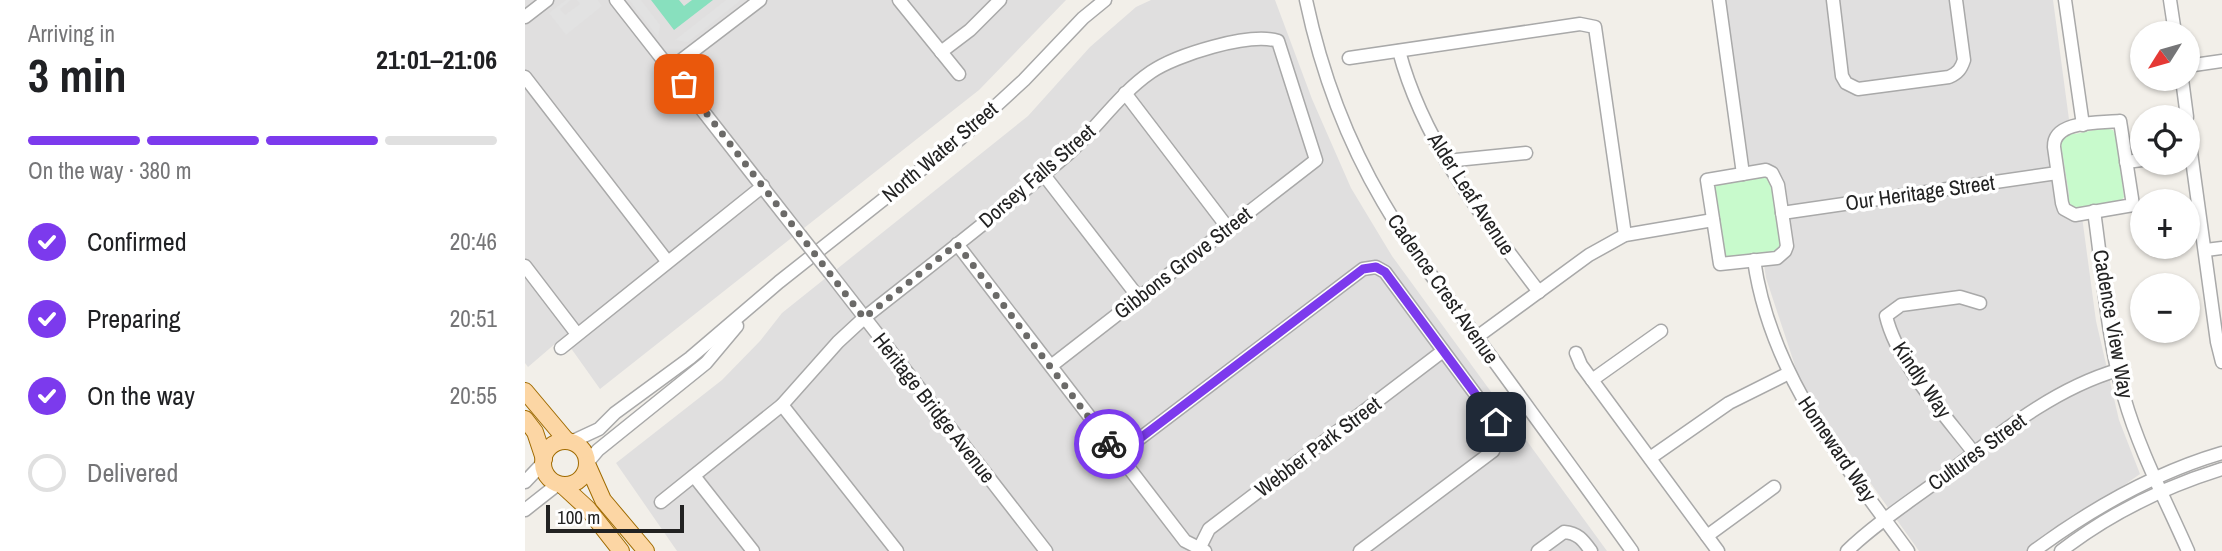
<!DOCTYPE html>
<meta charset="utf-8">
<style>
body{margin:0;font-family:"Archivo Narrow",sans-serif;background:#f2f2f2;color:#202124;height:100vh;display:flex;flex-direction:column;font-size:26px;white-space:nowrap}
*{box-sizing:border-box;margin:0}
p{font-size:23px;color:#757577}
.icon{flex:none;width:38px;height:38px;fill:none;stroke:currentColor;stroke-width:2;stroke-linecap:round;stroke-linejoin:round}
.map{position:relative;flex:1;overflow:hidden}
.panel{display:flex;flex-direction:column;background:#fff;width:525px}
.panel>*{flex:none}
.needle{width:46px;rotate:233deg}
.buttons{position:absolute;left:1605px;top:21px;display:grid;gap:14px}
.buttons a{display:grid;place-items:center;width:70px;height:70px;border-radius:50%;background:#fff;box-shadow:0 2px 5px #0004;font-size:35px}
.scale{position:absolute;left:21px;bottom:18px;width:138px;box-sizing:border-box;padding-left:7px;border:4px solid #222;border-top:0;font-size:19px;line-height:24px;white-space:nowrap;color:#222;-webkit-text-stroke:5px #fff;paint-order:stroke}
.pin{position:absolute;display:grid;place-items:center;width:60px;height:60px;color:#fff;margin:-30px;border-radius:14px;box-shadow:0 4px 10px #0006}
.courier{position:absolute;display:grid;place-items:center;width:70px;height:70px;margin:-35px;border:5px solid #7c3aed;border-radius:50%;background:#fff;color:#222;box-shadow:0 2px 9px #0007}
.headline em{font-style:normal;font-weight:700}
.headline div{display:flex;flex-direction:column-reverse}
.headline{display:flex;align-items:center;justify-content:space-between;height:119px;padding:0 28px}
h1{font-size:46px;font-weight:700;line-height:52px}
.bar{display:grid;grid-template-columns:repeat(4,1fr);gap:10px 7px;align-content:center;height:84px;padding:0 28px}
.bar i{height:9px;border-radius:5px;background:#e0e0e0}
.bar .current{background:#7c3aed}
.bar p{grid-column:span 4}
ol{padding:0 28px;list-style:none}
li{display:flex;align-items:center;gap:21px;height:77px}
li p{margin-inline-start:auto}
li .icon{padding:7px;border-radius:50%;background:#7c3aed;color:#fff;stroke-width:4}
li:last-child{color:#757577}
li i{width:38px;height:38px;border:4px solid #e0e0e0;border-radius:50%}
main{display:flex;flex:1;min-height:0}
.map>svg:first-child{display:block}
.residential{fill:#e0dfdf}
.park{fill:#c8facc}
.pitch{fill:#88e0be}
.parking{fill:#e2e2e2}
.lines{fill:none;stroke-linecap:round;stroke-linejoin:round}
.minor-casing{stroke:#a9a9a9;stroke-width:15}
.major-casing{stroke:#a06b00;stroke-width:18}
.minor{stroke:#fff;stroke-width:12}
.major{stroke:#fcd6a4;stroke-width:16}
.minor-bridge-casing{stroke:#a9a9a9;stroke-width:15;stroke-linecap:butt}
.minor-bridge{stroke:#fff;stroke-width:12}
.done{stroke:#6b6a68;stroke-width:7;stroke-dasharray:0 12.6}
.route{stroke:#7c3aed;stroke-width:9}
.labels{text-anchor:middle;stroke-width:7;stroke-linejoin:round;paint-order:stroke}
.street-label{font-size:21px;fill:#222;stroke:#fff}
</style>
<main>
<section class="panel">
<div class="headline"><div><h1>3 min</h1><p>Arriving in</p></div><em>21:01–21:06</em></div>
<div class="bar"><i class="current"></i><i class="current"></i><i class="current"></i><i></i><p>On the way · 380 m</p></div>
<ol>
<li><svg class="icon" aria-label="check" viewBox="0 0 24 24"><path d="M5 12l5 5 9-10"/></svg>Confirmed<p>20:46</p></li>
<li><svg class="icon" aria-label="check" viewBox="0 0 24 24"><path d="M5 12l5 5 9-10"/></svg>Preparing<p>20:51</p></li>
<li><svg class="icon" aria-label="check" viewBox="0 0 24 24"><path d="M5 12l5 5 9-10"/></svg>On the way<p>20:55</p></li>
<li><i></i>Delivered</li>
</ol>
</section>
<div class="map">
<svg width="1697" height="551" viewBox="0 0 1697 551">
<rect width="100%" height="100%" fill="#f2efe9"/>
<!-- residential -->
<g class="residential">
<path d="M0,0H541L454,90L75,389L38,337L3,367L0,363Z"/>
<path d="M626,0H750L787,99L826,188L867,256L1082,551H152L91,463L197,380L235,341L257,313L503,116L565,47L611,7Z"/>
<path d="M1200,0H1528L1571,321L1594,420L1615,474L1506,551H1394L1277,387L1241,278Z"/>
</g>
<!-- park -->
<g class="park">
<path d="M1579,128L1588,130L1591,136L1599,197L1595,202L1588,203L1549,208L1543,201L1544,194L1535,138L1546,132L1550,134Z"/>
<path d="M1242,176L1248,180L1256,247L1251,252L1204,260L1197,257L1186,189L1191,183Z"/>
</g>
<!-- pitch -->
<path class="pitch" d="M126,0H154L159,6L167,0H188L149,30Z"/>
<!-- parking -->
<g class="parking">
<path d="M41,0H46L35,9L40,15L55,4L52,0H73L77,6L41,35L24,13Z"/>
<path d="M104,0H116L135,25L133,37Z"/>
<path d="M201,0H216L163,42L150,40Z"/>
</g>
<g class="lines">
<!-- minor casing -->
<g class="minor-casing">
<g id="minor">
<path d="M91,0L275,235"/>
<path d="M374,0L434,74"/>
<path d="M781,0C796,71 821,139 858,202C889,255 928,304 964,354C1012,420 1060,485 1107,551"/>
<path d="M1194,0L1218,174"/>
<path d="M1308,0L1317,76L1321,83L1333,89L1424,77C1433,73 1436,69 1439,60L1431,0"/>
<path d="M1540,0L1558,125"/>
<path d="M1645,0L1650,33"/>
<path d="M0,17L22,0"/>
<path d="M874,51C898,142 958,218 1014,292"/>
<path d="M416,52L445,30L475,0"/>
<path d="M824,58L1055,24L1070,27L1100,235"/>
<path d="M1662,66L1697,61"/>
<path d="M146,68L235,0"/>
<path d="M0,77L142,261"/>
<path d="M1657,79L1662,117"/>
<path d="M600,93L703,228"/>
<path d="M1595,121L1608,205L1550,215L1539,209L1537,203L1529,147C1528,120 1575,123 1595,121Z"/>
<path d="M1662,123L1692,342L1697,362"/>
<path d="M921,161L1001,153"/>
<path d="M1601,162L1617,160"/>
<path d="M1241,170L1247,173L1253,185L1262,246L1260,251L1252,258L1195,264L1182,180Z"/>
<path d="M519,175L614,298"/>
<path d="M1569,211C1578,273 1582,337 1599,397C1614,450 1641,501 1663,551"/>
<path d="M1257,213L1532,173"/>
<path d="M432,244L660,541L680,551"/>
<path d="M1681,250L1697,248"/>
<path d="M1229,260C1245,374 1317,461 1383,551"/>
<path d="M0,266L52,334"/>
<path d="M305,273L521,551"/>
<path d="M952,337L1064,255L1100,235L1188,220"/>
<path d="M36,348L238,186"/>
<path d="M1051,353L1056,365L1193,551"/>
<path d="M1067,380L1136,331"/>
<path d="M257,405L372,551"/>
<path d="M46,442L74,429L90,413L165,358L254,282L436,138L499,80L558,18L580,0"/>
<path d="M1449,453C1420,415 1372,363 1361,316L1376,305L1435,297L1455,303"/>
<path d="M593,455L838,269L851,267L860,272L971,422L974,437L968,451L835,551"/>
<path d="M1125,458L1204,403L1264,373"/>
<path d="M62,463L73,450L181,363L212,326"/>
<path d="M169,476L228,551"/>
<path d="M0,482L18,463"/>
<path d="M136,502L257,405L313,342L339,318C407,264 477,211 543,154C572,128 594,94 626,72C651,55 724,32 753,41L791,160L526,366"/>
<path d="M0,510L33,484"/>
<path d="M1182,536L1249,487"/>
<path d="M673,551L684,529L918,351"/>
<path d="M1013,551L1039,532C1053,533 1058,540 1066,551"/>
<path d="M1322,551C1349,525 1381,504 1411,482C1467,440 1524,390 1593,370"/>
<path d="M1509,551C1566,509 1629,473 1697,453"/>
<path d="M1536,551C1584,514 1639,487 1697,469"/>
</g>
</g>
<!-- major casing -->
<g class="major-casing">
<g id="major">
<path d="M0,391L42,441"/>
<path d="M0,419L10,432L19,459"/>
<circle cx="40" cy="463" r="22"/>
<path d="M62,464L78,500L121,551"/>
<path d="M37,485L63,509L96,551"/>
</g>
</g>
<!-- minor -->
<use href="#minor" class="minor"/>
<!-- major -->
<use href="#major" class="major"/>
<!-- minor-bridge casing -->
<g class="minor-bridge-casing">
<path id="minor-bridge" d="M275,235L305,273"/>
</g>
<!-- minor-bridge -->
<use href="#minor-bridge" class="minor-bridge"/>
</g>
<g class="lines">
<!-- done -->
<path class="done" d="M159,84L339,318L432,244L584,444"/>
<!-- route -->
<path class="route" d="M584,444L593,455L838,269L851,267L860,272L971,422"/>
</g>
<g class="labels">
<!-- street labels -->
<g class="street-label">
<text transform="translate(415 152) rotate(-40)" y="7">North Water Street</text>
<text transform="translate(512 176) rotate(-41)" y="7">Dorsey Falls Street</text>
<text transform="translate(1395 193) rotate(-8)" y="7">Our Heritage Street</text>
<text transform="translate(946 194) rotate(57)" y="7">Alder Leaf Avenue</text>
<text transform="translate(658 263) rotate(-38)" y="7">Gibbons Grove Street</text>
<text transform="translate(918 289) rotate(55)" y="7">Cadence Crest Avenue</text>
<text transform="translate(1588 324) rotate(80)" y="7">Cadence View Way</text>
<text transform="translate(1397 380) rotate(56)" y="7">Kindly Way</text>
<text transform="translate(409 408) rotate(52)" y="7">Heritage Bridge Avenue</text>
<text transform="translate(793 447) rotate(-37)" y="7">Webber Park Street</text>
<text transform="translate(1312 449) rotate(56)" y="7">Homeward Way</text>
<text transform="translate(1452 452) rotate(-36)" y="7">Cultures Street</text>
</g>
</g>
</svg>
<div class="buttons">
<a><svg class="needle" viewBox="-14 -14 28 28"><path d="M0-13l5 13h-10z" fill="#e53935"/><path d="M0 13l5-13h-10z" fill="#757577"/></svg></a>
<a><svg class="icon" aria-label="locate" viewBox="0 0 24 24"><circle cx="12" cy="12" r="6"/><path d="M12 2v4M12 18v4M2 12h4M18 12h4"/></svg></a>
<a>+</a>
<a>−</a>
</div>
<div class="scale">100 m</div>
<div class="pin" style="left:159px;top:84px;background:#ea580c"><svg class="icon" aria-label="bag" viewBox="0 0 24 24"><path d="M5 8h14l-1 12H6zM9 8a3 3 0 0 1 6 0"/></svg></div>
<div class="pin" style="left:971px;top:422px;background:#1f2937"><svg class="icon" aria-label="home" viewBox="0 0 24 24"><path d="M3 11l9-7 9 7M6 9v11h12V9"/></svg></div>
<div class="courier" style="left:584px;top:444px"><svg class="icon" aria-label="bike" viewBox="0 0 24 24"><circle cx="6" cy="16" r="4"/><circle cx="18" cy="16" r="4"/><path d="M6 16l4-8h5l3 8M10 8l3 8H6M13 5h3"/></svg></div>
</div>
</main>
